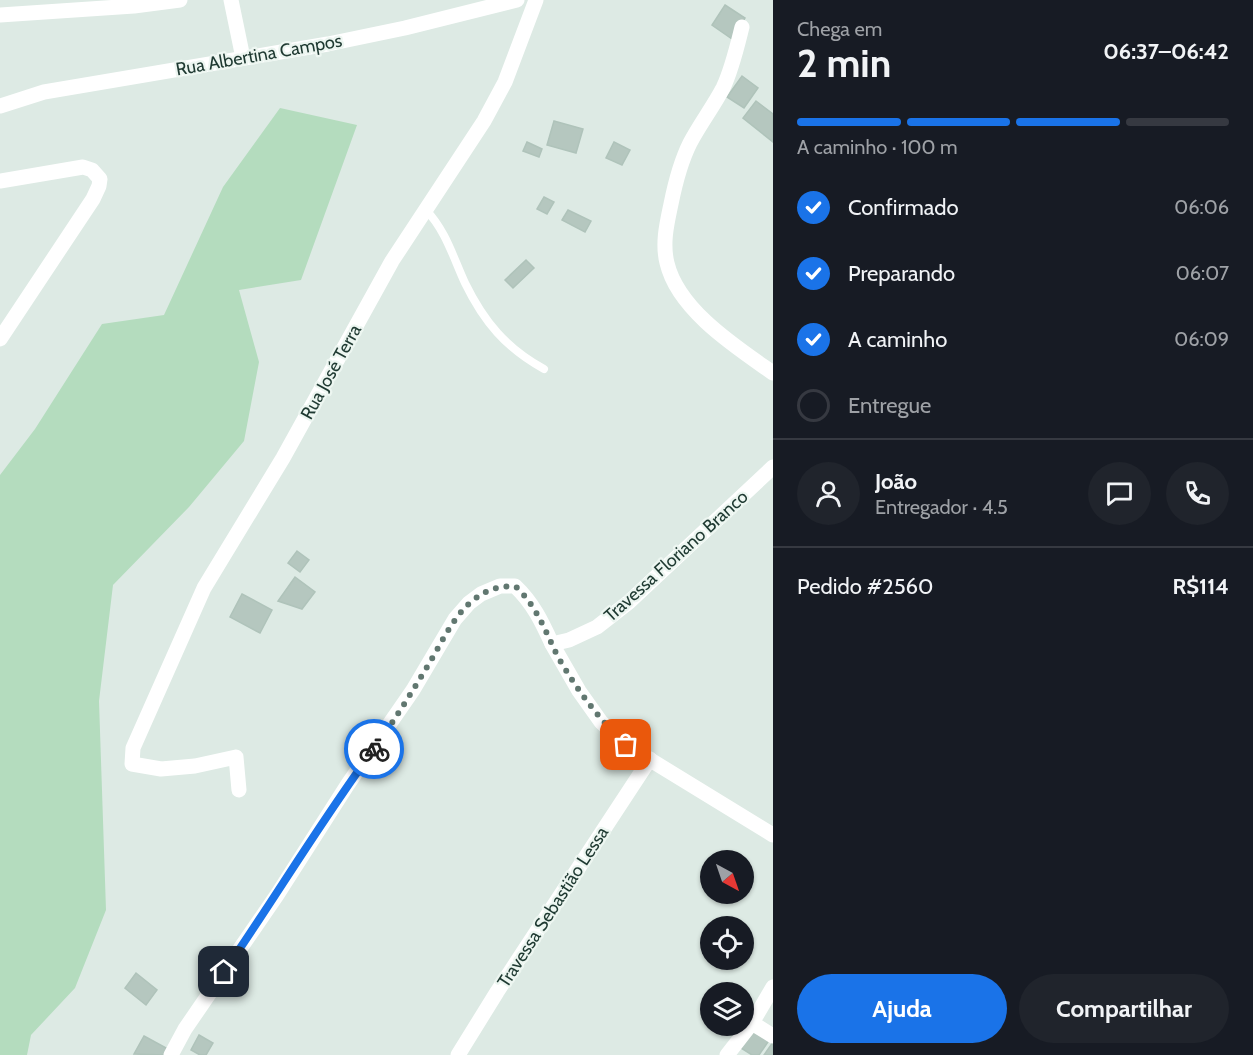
<!DOCTYPE html>
<html lang="pt">
<meta charset="utf-8">
<style>
body{margin:0;font-family:Cabin,sans-serif;background:#20242c;color:#f1f3f6;height:100vh;display:flex;flex-direction:column;font-size:22px;white-space:nowrap}
*{box-sizing:border-box;margin:0}
p{font-size:20px;color:#9ea1a6}
.icon{flex:none;width:33px;height:33px;fill:none;stroke:currentColor;stroke-width:2;stroke-linecap:round;stroke-linejoin:round}
.map{position:relative;flex:1;overflow:hidden}
.drawer{display:flex;flex-direction:column;background:#171b24;width:480px}
.drawer>*{flex:none}
.needle{width:39px;rotate:140deg}
.controls{position:absolute;left:700px;top:850px;display:grid;gap:12px}
.controls a{display:grid;place-items:center;width:54px;height:54px;border-radius:50%;background:#171b24;box-shadow:0 2px 4px #0004;font-size:30px}
.pin{position:absolute;display:grid;place-items:center;width:51px;height:51px;color:#fff;margin:-26px;border-radius:12px;box-shadow:0 3px 9px #0006}
.courier{position:absolute;display:grid;place-items:center;width:60px;height:60px;margin:-30px;border:4px solid #1a73e8;border-radius:50%;background:#fff;color:#222;box-shadow:0 2px 8px #0007}
.headline em{font-style:normal;font-weight:800}
.headline div{display:flex;flex-direction:column-reverse}
.headline{display:flex;align-items:center;justify-content:space-between;height:102px;padding:0 24px}
h1{font-size:39px;font-weight:800;line-height:45px}
.bar{display:grid;grid-template-columns:repeat(4,1fr);gap:9px 6px;align-content:center;height:72px;padding:0 24px}
.bar i{height:8px;border-radius:4px;background:#363941}
.bar .selected{background:#1a73e8}
.bar p{grid-column:span 4}
.line{display:flex;align-items:center;gap:15px;padding:0 24px;border-top:2px solid #363941}
.line div{flex:1}
.round{display:grid;place-items:center;flex:none;width:63px;height:63px;border-radius:32px;background:#20242c}
ol{padding:0 24px;list-style:none}
li{display:flex;align-items:center;gap:18px;height:66px}
li p{margin-inline-start:auto}
li .icon{padding:6px;border-radius:50%;background:#1a73e8;color:#fff;stroke-width:4}
li:last-child{color:#9ea1a6}
li i{width:33px;height:33px;border:3px solid #363941;border-radius:50%}
.cta{display:flex;gap:12px;margin-top:auto;padding:12px 24px}
.cta a{flex:1;height:69px;border-radius:36px;background:#1a73e8;color:#fff;font-size:24px;font-weight:800;line-height:69px;text-align:center}
.cta a+a{background:#20242c;color:#f1f3f6}
main{display:flex;flex:1;min-height:0}
.map>svg:first-child{display:block}
.green{fill:#b4dcbe}
.building{fill:#b5c7bf;stroke:#afc3ba;stroke-width:1.5}
.lines{fill:none;stroke-linecap:round;stroke-linejoin:round}
.lane{stroke:#fff;stroke-width:8}
.street{stroke:#fff;stroke-width:15}
.done{stroke:#617770;stroke-width:6;stroke-dasharray:0 10.8}
.route{stroke:#1a73e8;stroke-width:8}
.labels{text-anchor:middle;stroke-width:4.5;stroke-linejoin:round;paint-order:stroke}
.street-label{font-size:18px;fill:#1e3931;stroke:#edf6f1}
</style>
<main>
<div class="map">
<svg width="773" height="1055" viewBox="0 0 773 1055">
<rect width="100%" height="100%" fill="#ddeae4"/>
<!-- green -->
<path class="green" d="M280,108L357,125L301,280L239,290L259,362L244,441L189,507L113,585L99,701L106,910L75,988L31,1035L27,1055H0V475L35,429L102,324L164,315L223,187Z"/>
<!-- building -->
<g class="building">
<path d="M725,5L745,18L732,39L712,25Z"/>
<path d="M742,76L758,88L744,108L727,97Z"/>
<path d="M756,101L773,114V142L743,118Z"/>
<path d="M554,121L583,129L576,153L547,145Z"/>
<path d="M527,142L542,149L539,157L523,151Z"/>
<path d="M614,142L630,150L622,165L606,158Z"/>
<path d="M544,197L554,202L547,214L537,209Z"/>
<path d="M568,210L591,221L585,232L562,220Z"/>
<path d="M526,260L534,268L513,288L505,280Z"/>
<path d="M297,551L309,560L300,572L288,563Z"/>
<path d="M295,577L315,592L302,609L278,601Z"/>
<path d="M242,594L272,610L260,633L230,617Z"/>
<path d="M136,973L157,990L146,1005L125,988Z"/>
<path d="M754,1029L770,1039L759,1055H752L741,1048Z"/>
<path d="M199,1035L213,1043L206,1055H200L191,1050Z"/>
<path d="M144,1036L168,1049L164,1055L134,1054Z"/>
<path d="M773,1042V1055H764Z"/>
</g>
<g class="lines">
<!-- lane -->
<path class="lane" d="M426,210C446,231 453,257 465,283C484,322 506,348 544,369"/>
<!-- street -->
<g class="street">
<path d="M231,0L243,58"/>
<path d="M0,15L134,6L180,0"/>
<path d="M742,27C737,47 732,69 723,88C713,107 700,124 690,143C681,161 675,184 671,204C667,223 662,243 667,263C678,310 736,347 773,373"/>
<path d="M0,106L44,92L328,44L405,28L517,0"/>
<path d="M0,181L83,167L92,170L100,179L99,186L93,199L0,339"/>
<path d="M552,644L579,691L601,722L626,745L773,835"/>
<path d="M239,790L236,757L195,766L161,769L132,764L133,748L204,588L283,458L392,261L484,121L505,82L536,0"/>
<path d="M752,1023L773,1036"/>
<path d="M171,1055L185,1029L277,895L348,784L413,690L455,619L469,603L481,594L500,586H515C533,603 542,622 552,644L569,640L597,627L629,602L773,467"/>
<path d="M458,1055L497,992L650,759"/>
<path d="M727,1055L752,1023L773,987"/>
</g>
</g>
<g class="lines">
<!-- done -->
<path class="done" d="M374,749C394,721 412,692 430,662C442,642 453,617 472,601C485,590 498,586 515,586C537,606 545,631 558,657C577,690 598,718 626,745"/>
<!-- route -->
<path class="route" d="M224,972C275,898 321,821 374,749"/>
</g>
<g class="labels">
<!-- street labels -->
<g class="street-label">
<text transform="translate(259 55) rotate(-10)" y="6">Rua Albertina Campos</text>
<text transform="translate(331 372) rotate(-61)" y="6">Rua José Terra</text>
<text transform="translate(676 556) rotate(-42)" y="6">Travessa Floriano Branco</text>
<text transform="translate(553 907) rotate(-57)" y="6">Travessa Sebastião Lessa</text>
</g>
</g>
</svg>
<div class="controls">
<a><svg class="needle" viewBox="-14 -14 28 28"><path d="M0-13l5 13h-10z" fill="#e53935"/><path d="M0 13l5-13h-10z" fill="#9ea1a6"/></svg></a>
<a><svg class="icon" aria-label="locate" viewBox="0 0 24 24"><circle cx="12" cy="12" r="6"/><path d="M12 2v4M12 18v4M2 12h4M18 12h4"/></svg></a>
<a><svg class="icon" aria-label="layers" viewBox="0 0 24 24"><path d="M12 4l9 5-9 5-9-5zM3 14l9 5 9-5"/></svg></a>
</div>
<div class="pin" style="left:626px;top:745px;background:#ea580c"><svg class="icon" aria-label="bag" viewBox="0 0 24 24"><path d="M5 8h14l-1 12H6zM9 8a3 3 0 0 1 6 0"/></svg></div>
<div class="pin" style="left:224px;top:972px;background:#1f2937"><svg class="icon" aria-label="home" viewBox="0 0 24 24"><path d="M3 11l9-7 9 7M6 9v11h12V9"/></svg></div>
<div class="courier" style="left:374px;top:749px"><svg class="icon" aria-label="bike" viewBox="0 0 24 24"><circle cx="6" cy="16" r="4"/><circle cx="18" cy="16" r="4"/><path d="M6 16l4-8h5l3 8M10 8l3 8H6M13 5h3"/></svg></div>
</div>
<section class="drawer">
<div class="headline"><div><h1>2 min</h1><p>Chega em</p></div><em>06:37–06:42</em></div>
<div class="bar"><i class="selected"></i><i class="selected"></i><i class="selected"></i><i></i><p>A caminho · 100 m</p></div>
<ol>
<li><svg class="icon" aria-label="check" viewBox="0 0 24 24"><path d="M5 12l5 5 9-10"/></svg>Confirmado<p>06:06</p></li>
<li><svg class="icon" aria-label="check" viewBox="0 0 24 24"><path d="M5 12l5 5 9-10"/></svg>Preparando<p>06:07</p></li>
<li><svg class="icon" aria-label="check" viewBox="0 0 24 24"><path d="M5 12l5 5 9-10"/></svg>A caminho<p>06:09</p></li>
<li><i></i>Entregue</li>
</ol>
<div class="line" style="height:108px"><a class="round"><svg class="icon" aria-label="person" viewBox="0 0 24 24"><circle cx="12" cy="8" r="4"/><path d="M4 21q1-7 8-7t8 7"/></svg></a><div><b>João</b><p>Entregador · 4.5</p></div><a class="round"><svg class="icon" aria-label="chat" viewBox="0 0 24 24"><path d="M4 5h16v11H9l-5 4z"/></svg></a><a class="round"><svg class="icon" aria-label="phone" viewBox="0 0 24 24"><path d="M5 4h4l2 5-3 2q2 4 5 5l2-3 5 2v4C11 20 4 13 5 4z"/></svg></a></div>
<div class="line" style="height:78px"><div>Pedido #2560</div><b>R$114</b></div>
<div class="cta"><a>Ajuda</a><a>Compartilhar</a></div>
</section>
</main>
